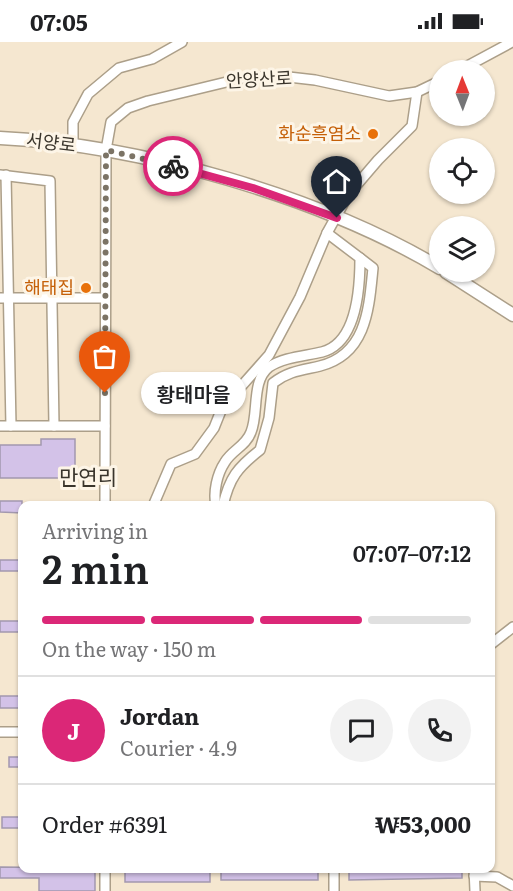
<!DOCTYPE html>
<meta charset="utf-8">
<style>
body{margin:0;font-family:Literata,"Noto Sans KR",serif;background:#f2f2f2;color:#202124;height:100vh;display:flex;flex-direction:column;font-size:22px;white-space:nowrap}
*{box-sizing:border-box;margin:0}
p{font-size:20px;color:#757577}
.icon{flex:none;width:33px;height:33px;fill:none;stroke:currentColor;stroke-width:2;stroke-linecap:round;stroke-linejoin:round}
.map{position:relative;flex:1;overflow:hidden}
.panel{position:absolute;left:18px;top:459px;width:477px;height:372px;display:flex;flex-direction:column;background:#fff;border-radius:12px;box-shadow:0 2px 4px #0004}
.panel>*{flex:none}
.needle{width:39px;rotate:359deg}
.buttons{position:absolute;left:429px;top:18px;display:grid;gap:12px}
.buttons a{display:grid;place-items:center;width:66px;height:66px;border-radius:50%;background:#fff;box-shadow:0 2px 4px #0004;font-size:30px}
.pin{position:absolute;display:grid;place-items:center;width:51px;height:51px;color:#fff;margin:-62px -26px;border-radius:50% 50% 50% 0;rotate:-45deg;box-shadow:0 0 6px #0007}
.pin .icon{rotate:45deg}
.courier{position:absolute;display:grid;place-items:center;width:60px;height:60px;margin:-30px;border:4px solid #db2777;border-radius:50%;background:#fff;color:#222;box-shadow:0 2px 8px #0007}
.bubble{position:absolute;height:42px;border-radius:21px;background:#fff;box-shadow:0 2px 4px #0004;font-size:20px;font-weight:600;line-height:42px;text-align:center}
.headline em{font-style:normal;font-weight:600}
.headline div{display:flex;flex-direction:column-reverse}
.headline{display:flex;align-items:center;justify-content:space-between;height:102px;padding:0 24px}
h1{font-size:39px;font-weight:600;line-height:45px}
.bar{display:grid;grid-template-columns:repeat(4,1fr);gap:9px 6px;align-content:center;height:72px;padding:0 24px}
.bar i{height:8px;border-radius:4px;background:#e0e0e0}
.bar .on{background:#db2777}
.bar p{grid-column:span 4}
.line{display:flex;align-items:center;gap:15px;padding:0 24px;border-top:2px solid #e0e0e0}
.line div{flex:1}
.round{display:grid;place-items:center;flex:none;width:63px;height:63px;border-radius:32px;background:#f2f2f2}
.status{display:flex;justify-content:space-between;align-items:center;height:42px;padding:0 30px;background:#fff;direction:ltr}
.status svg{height:16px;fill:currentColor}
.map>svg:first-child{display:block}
.building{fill:#d3c2e8;stroke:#a298ae;stroke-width:1.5}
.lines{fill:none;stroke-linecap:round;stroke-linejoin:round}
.minor-casing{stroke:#ac9f89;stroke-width:12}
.major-casing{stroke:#ac9f89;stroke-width:15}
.minor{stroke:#fff;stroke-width:9}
.major{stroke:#fff;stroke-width:12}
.done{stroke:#7b7365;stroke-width:6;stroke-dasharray:0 10.8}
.route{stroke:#db2777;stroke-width:8}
.food-dot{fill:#e8710a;stroke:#fdf5e7;stroke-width:2}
.labels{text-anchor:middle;stroke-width:6;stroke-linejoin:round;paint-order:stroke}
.street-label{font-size:18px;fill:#3a352c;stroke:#fdf5e7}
.food-label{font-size:18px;fill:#c56008;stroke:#fdf5e7;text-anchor:end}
.quarter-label{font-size:21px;fill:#3a352c;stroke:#fdf5e7}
</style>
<div class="status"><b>07:05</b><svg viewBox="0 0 49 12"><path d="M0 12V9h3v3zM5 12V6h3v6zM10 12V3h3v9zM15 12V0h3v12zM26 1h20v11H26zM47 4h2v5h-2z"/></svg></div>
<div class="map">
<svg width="513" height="849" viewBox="0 0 513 849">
<rect width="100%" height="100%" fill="#f5e7d0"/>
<!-- building -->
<g class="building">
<path d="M41,397H75V436H0V403H41Z"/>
<path d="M0,459H22V471L0,470Z"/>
<rect x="0" y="518" width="22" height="11"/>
<rect x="0" y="579" width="22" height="11"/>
<rect x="0" y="654" width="22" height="12"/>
<rect x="9" y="715" width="13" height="10"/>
<rect x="2" y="775" width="20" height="11"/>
<path d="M0,825L95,826V849H39V836H0Z"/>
<path d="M318,826V838H221V827Z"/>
<path d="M414,826H462V836L349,838V828Z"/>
<rect x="125" y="828" width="85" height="12"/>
</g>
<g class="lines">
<!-- minor casing -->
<g class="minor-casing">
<g id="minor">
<path d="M460,28L512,0"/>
<path d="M73,103V80L88,52L119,26L152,17L182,0"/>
<path d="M0,133L50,139L54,384"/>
<path d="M6,133L11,384"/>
<path d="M0,256H104"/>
<path d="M0,384H105"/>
<path d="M105,464L106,108L111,80L128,66L148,59L243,36L280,34L315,38L389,54L417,50L440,39"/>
<path d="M153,464L171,422L195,412L214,386L222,366L269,313L300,255L327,191L348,153L378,118L412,84L417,50"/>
<path d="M216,464C213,450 217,432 225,420C232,408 246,404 251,390C259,371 251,339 269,325C284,315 305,314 322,310C357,301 360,246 360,216L327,191"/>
<path d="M223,464C229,436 238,425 260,408L269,376L273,341C288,329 303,328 320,324C367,312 369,266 373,226L360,216"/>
<path d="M490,603L513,585"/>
<path d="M0,690H22"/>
<path d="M105,826V849"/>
<path d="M334,826V849"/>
<path d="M474,826L475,849"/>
<path d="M474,834L497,835L513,844"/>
</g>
</g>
<!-- major casing -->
<g class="major-casing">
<g id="major">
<path d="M0,96C140,103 319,154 440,226"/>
<path d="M446,230L513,273"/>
</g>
</g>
<!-- minor -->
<use href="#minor" class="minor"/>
<!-- major -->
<use href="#major" class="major"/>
</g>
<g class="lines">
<!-- done -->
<path class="done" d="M105,351L106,108L173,124"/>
<!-- route -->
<path class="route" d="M173,124L253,146L337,176"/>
</g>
<!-- markers -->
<g class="food-dot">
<circle cx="373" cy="92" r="6"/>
<circle cx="86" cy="246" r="6"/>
</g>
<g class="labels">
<!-- street labels -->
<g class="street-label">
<text transform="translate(259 38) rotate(-3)" y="6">안양산로</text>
<text transform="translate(51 101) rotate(7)" y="6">서양로</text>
</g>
<!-- food labels -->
<g class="food-label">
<text x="361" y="98">화순흑염소</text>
<text x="74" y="252">해태집</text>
</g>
<!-- quarter labels -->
<g class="quarter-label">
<text x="88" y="443">만연리</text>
</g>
</g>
</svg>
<div class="buttons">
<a><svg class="needle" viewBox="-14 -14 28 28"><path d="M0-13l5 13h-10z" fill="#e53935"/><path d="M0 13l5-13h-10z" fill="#757577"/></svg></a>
<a><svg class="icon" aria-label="locate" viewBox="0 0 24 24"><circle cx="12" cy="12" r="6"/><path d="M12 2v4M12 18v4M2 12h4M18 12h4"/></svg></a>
<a><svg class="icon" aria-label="layers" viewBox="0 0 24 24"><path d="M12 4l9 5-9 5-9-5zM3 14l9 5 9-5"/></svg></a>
</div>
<div class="pin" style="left:105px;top:351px;background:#ea580c"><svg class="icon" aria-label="bag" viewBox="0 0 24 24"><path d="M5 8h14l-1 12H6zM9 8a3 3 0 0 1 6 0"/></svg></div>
<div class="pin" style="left:337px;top:176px;background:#1f2937"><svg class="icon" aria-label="home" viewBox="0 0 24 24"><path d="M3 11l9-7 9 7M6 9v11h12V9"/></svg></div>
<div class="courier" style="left:173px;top:124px"><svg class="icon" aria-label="bike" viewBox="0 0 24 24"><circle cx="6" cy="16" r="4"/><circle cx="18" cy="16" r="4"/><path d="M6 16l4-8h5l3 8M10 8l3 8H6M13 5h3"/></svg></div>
<div class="bubble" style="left:141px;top:330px;width:105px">황태마을</div>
<section class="panel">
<div class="headline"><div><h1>2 min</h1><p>Arriving in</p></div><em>07:07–07:12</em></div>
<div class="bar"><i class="on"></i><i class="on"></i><i class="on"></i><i></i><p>On the way · 150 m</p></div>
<div class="line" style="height:108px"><b class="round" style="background:#db2777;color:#fff">J</b><div><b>Jordan</b><p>Courier · 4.9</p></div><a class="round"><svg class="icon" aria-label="chat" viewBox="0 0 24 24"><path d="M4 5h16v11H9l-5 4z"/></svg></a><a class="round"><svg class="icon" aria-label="phone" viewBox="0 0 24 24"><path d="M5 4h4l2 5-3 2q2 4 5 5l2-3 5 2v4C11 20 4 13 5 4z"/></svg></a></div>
<div class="line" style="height:78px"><div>Order #6391</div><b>₩53,000</b></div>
</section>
</div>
